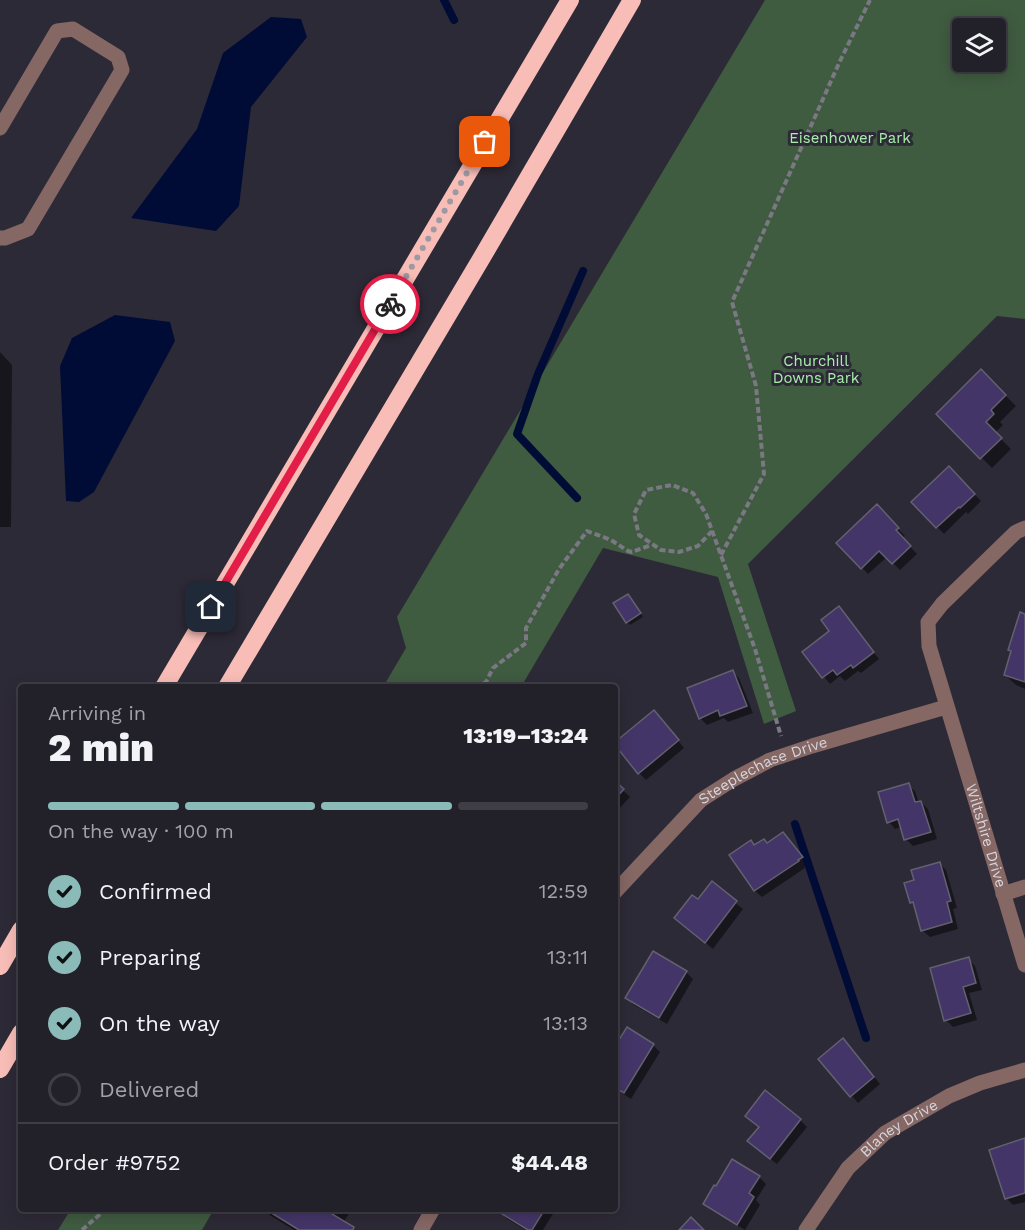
<!DOCTYPE html>
<meta charset="utf-8">
<style>
body{margin:0;font-family:"Work Sans",sans-serif;background:#2e2d35;color:#f1f3f6;height:100vh;display:flex;flex-direction:column;font-size:22px;white-space:nowrap}
*{box-sizing:border-box;margin:0}
p{font-size:20px;color:#a2a3a8}
.icon{flex:none;width:33px;height:33px;fill:none;stroke:currentColor;stroke-width:2;stroke-linecap:round;stroke-linejoin:round}
.map{position:relative;flex:1;overflow:hidden}
.side{position:absolute;left:18px;top:684px;width:600px;height:528px;display:flex;flex-direction:column;background:#222029;border-radius:6px;box-shadow:0 3px 15px #0003,0 0 0 2px #3f3e46}
.side>*{flex:none}
.tools{position:absolute;left:952px;top:18px;display:grid;gap:12px}
.tools a{display:grid;place-items:center;width:54px;height:54px;border-radius:6px;background:#222029;box-shadow:0 3px 15px #0003,0 0 0 2px #3f3e46;font-size:30px}
.pin{position:absolute;display:grid;place-items:center;width:51px;height:51px;color:#fff;margin:-26px;border-radius:12px;box-shadow:0 3px 9px #0006}
.courier{position:absolute;display:grid;place-items:center;width:60px;height:60px;margin:-30px;border:4px solid #e11d48;border-radius:50%;background:#fff;color:#222;box-shadow:0 2px 8px #0007}
.headline em{font-style:normal;font-weight:800}
.headline div{display:flex;flex-direction:column-reverse}
.headline{display:flex;align-items:center;justify-content:space-between;height:102px;padding:0 30px}
h1{font-size:39px;font-weight:800;line-height:45px}
.bar{display:grid;grid-template-columns:repeat(4,1fr);gap:9px 6px;align-content:center;height:72px;padding:0 30px}
.bar i{height:8px;border-radius:4px;background:#3f3e46}
.bar .active{background:#8bbbb9}
.bar p{grid-column:span 4}
.line{display:flex;align-items:center;gap:15px;padding:0 30px;border-top:2px solid #3f3e46}
.line div{flex:1}
ol{padding:0 30px;list-style:none}
li{display:flex;align-items:center;gap:18px;height:66px}
li p{margin-inline-start:auto}
li .icon{padding:6px;border-radius:50%;background:#8bbbb9;color:#111;stroke-width:4}
li:last-child{color:#a2a3a8}
li i{width:33px;height:33px;border:3px solid #3f3e46;border-radius:50%}
.map>svg:first-child{display:block}
.green{fill:#3f5b40;fill-rule:evenodd}
.water{fill:#000c36}
.shadow{fill:#0007}
.lines{fill:none;stroke-linecap:round;stroke-linejoin:round}
.stream{stroke:#000c36;stroke-width:8}
.building{fill:#443568;stroke:#63606f;stroke-width:1.5}
.path{stroke:#7a7882;stroke-width:4;stroke-dasharray:6 3;stroke-linecap:butt}
.minor{stroke:#856764;stroke-width:15}
.highway{stroke:#f8bdb7;stroke-width:18}
.done{stroke:#9c99a3;stroke-width:6;stroke-dasharray:0 10.8}
.route{stroke:#e11d48;stroke-width:8}
.labels{text-anchor:middle;stroke-width:6;stroke-linejoin:round;paint-order:stroke}
.park-label{font-size:15px;fill:#a8efab;stroke:#2d2a37}
.street-label{font-size:15px;fill:#d7d5dd;stroke:#2d2a37}
</style>
<div class="map">
<svg width="1025" height="1230" viewBox="0 0 1025 1230">
<rect width="100%" height="100%" fill="#2d2a37"/>
<!-- green -->
<g class="green">
<path d="M765,0H1025V319L997,316L748,564L796,711L764,724L718,577L603,548L521,687H383L406,648L397,617ZM996,28V62H963V28Z"/>
<path d="M71,1209H214L202,1230H58Z"/>
</g>
<!-- water -->
<g class="water">
<path d="M271,17L301,19L307,37L251,107L239,206L216,231L131,218L197,129L223,53Z"/>
<path d="M115,315L170,322L175,341L94,492L79,502L66,501L60,366L72,338Z"/>
</g>
<!-- shadow -->
<g class="shadow">
<path d="M0,352L12,365L11,527H0Z"/>
<path d="M981,371L1016,406L1000,422L1003,425L995,433L1011,449L992,468L938,414Z"/>
<path d="M949,468L981,501L968,514L966,512L944,534L913,502Z"/>
<path d="M877,507L905,536L902,538L917,554L900,570L887,557L868,574L838,543Z"/>
<path d="M631,599L643,617L630,625L627,622Z"/>
<path d="M845,615L879,659L861,673L858,671L845,681L840,676L830,684L804,652L831,631Z"/>
<path d="M1025,615V689L1016,685L1005,675L1012,653L1009,650Z"/>
<path d="M732,671L739,678L753,713L728,722L724,718L707,725L700,718Z"/>
<path d="M661,719L684,748L646,780L639,773Z"/>
<path d="M615,783L630,797L616,812H615Z"/>
<path d="M908,785L915,791L919,803L921,802L928,809L937,839L913,846L906,839L902,827L895,829L889,822Z"/>
<path d="M783,833L808,864L804,867L805,868L762,897L755,891L731,855L768,844Z"/>
<path d="M939,863L946,870L957,908L953,909L958,929L930,937L923,931L916,907L911,902L916,881Z"/>
<path d="M712,884L743,909L713,949L676,918L698,901Z"/>
<path d="M968,959L975,966L982,990L969,993L977,1020L953,1027L946,1020Z"/>
<path d="M686,972L693,979L667,1024L634,1005L627,998Z"/>
<path d="M627,1029L654,1046L660,1052L631,1099L615,1089V1044L617,1045Z"/>
<path d="M850,1047L880,1084L858,1103L820,1059Z"/>
<path d="M800,1120L807,1127L777,1164L756,1148Z"/>
<path d="M1025,1140V1202L1013,1205L1006,1198Z"/>
<path d="M759,1177L766,1184L756,1200L760,1205L745,1230L711,1210L704,1204Z"/>
<path d="M264,1209H352L343,1223L355,1230H294L271,1216Z"/>
<path d="M502,1209H556L543,1230H525L507,1219L500,1212Z"/>
</g>
<g class="lines">
<!-- stream -->
<g class="stream">
<path d="M444,0L454,20"/>
<path d="M577,498L517,434L538,374L583,271"/>
<path d="M795,824L866,1038"/>
</g>
</g>
<!-- building -->
<g class="building">
<path d="M981,369L1006,395L991,410L994,414L986,422L1002,438L980,459L936,414Z"/>
<path d="M949,466L975,494L960,508L959,507L936,528L911,502Z"/>
<path d="M877,504L899,528L896,530L911,546L892,564L879,551L861,569L836,543Z"/>
<path d="M628,594L641,613L626,623L613,603Z"/>
<path d="M839,606L874,652L853,668L851,665L837,675L833,670L822,678L802,652L829,631L821,620Z"/>
<path d="M1020,612L1025,614V682L1004,675L1011,651L1008,650Z"/>
<path d="M733,670L747,706L720,716L718,710L699,719L687,688Z"/>
<path d="M654,710L679,740L638,774L615,745V742Z"/>
<path d="M615,781L624,789L615,799Z"/>
<path d="M909,783L915,802L921,801L931,832L904,840L898,819L887,823L878,792Z"/>
<path d="M783,832L803,857L798,860L799,861L754,891L729,855L751,840L754,845L764,839L767,843Z"/>
<path d="M940,862L951,901L947,902L952,922L921,931L913,902L910,903L904,883L914,880L911,870Z"/>
<path d="M712,881L737,901L705,943L674,918L692,895L698,899Z"/>
<path d="M653,951L687,971L659,1018L625,998Z"/>
<path d="M969,957L976,983L963,987L971,1013L944,1021L930,968Z"/>
<path d="M627,1027L654,1044L624,1093L615,1088V1042L617,1043Z"/>
<path d="M843,1038L874,1077L850,1097L818,1059Z"/>
<path d="M765,1090L801,1119L770,1159L747,1141L759,1127L745,1116Z"/>
<path d="M1025,1138V1193L1005,1199L989,1150Z"/>
<path d="M732,1159L760,1176L749,1193L754,1197L737,1225L703,1204L714,1185L716,1186Z"/>
<path d="M265,1209H335L332,1214L354,1227L353,1230H299Z"/>
<path d="M501,1209H545L532,1230H528L499,1212Z"/>
<path d="M691,1217L704,1230H679Z"/>
</g>
<g class="lines">
<!-- path -->
<g class="path">
<path d="M712,531L698,546L679,552L661,550L639,535L634,514L646,490L672,485L693,493L706,514L755,649L781,736"/>
<path d="M721,555L764,474L756,386L732,302L840,61L870,0"/>
<path d="M475,687L486,682L493,668L526,643V628L559,569L587,531L611,540L628,551L632,552L651,545"/>
<path d="M82,1230L106,1209"/>
</g>
<!-- minor -->
<g class="minor">
<path d="M0,128L57,31L73,29L118,57L122,70L28,229L5,238H0"/>
<path id="s1" d="M1025,528L1016,532L942,604L928,622L929,646L1025,965"/>
<path id="s2" d="M615,892L701,800L734,779L770,760L812,746L946,707"/>
<path d="M1003,894L1025,887"/>
<path d="M421,1230L433,1209"/>
<path id="s3" d="M806,1230L848,1168L885,1133L949,1096L980,1083L1025,1070"/>
</g>
<!-- highway -->
<g class="highway">
<path d="M164,687L570,0"/>
<path d="M227,687L481,259L632,0"/>
<path d="M0,966L21,930"/>
<path d="M0,1069L21,1033"/>
</g>
</g>
<g class="lines">
<!-- done -->
<path class="done" d="M390,304L485,142"/>
<!-- route -->
<path class="route" d="M211,607L390,304"/>
</g>
<g class="labels">
<!-- park labels -->
<g class="park-label">
<text x="850" y="143">Eisenhower Park</text>
<text x="816" y="366">Churchill<tspan x="816" dy="17">Downs Park</tspan></text>
</g>
<!-- street labels -->
<g class="street-label">
<text dy="5" stroke="none"><textPath href="#s2" startOffset="195">Steeplechase Drive</textPath></text>
<text dy="5" stroke="none"><textPath href="#s1" startOffset="358">Wiltshire Drive</textPath></text>
<text dy="5" stroke="none"><textPath href="#s3" startOffset="140">Blaney Drive</textPath></text>
</g>
</g>
</svg>
<div class="tools">
<a><svg class="icon" aria-label="layers" viewBox="0 0 24 24"><path d="M12 4l9 5-9 5-9-5zM3 14l9 5 9-5"/></svg></a>
</div>
<div class="pin" style="left:485px;top:142px;background:#ea580c"><svg class="icon" aria-label="bag" viewBox="0 0 24 24"><path d="M5 8h14l-1 12H6zM9 8a3 3 0 0 1 6 0"/></svg></div>
<div class="pin" style="left:211px;top:607px;background:#1f2937"><svg class="icon" aria-label="home" viewBox="0 0 24 24"><path d="M3 11l9-7 9 7M6 9v11h12V9"/></svg></div>
<div class="courier" style="left:390px;top:304px"><svg class="icon" aria-label="bike" viewBox="0 0 24 24"><circle cx="6" cy="16" r="4"/><circle cx="18" cy="16" r="4"/><path d="M6 16l4-8h5l3 8M10 8l3 8H6M13 5h3"/></svg></div>
<section class="side">
<div class="headline"><div><h1>2 min</h1><p>Arriving in</p></div><em>13:19–13:24</em></div>
<div class="bar"><i class="active"></i><i class="active"></i><i class="active"></i><i></i><p>On the way · 100 m</p></div>
<ol>
<li><svg class="icon" aria-label="check" viewBox="0 0 24 24"><path d="M5 12l5 5 9-10"/></svg>Confirmed<p>12:59</p></li>
<li><svg class="icon" aria-label="check" viewBox="0 0 24 24"><path d="M5 12l5 5 9-10"/></svg>Preparing<p>13:11</p></li>
<li><svg class="icon" aria-label="check" viewBox="0 0 24 24"><path d="M5 12l5 5 9-10"/></svg>On the way<p>13:13</p></li>
<li><i></i>Delivered</li>
</ol>
<div class="line" style="height:78px"><div>Order #9752</div><b>$44.48</b></div>
</section>
</div>
